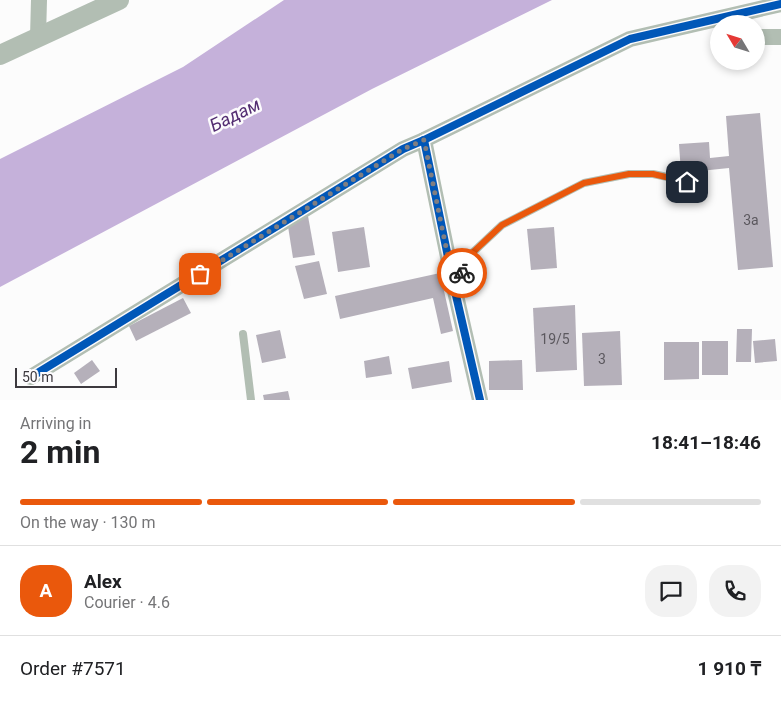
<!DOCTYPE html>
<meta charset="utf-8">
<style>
body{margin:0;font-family:Roboto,sans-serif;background:#f2f2f2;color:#202124;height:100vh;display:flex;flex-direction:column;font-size:19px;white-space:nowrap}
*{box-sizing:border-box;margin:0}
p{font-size:16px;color:#757577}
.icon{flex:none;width:28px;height:28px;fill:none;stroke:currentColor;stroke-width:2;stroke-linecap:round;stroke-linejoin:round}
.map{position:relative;height:400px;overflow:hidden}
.details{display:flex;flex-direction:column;background:#fff;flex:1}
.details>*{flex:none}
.needle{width:32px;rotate:308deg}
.controls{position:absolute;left:710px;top:15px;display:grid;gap:10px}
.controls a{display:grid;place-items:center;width:55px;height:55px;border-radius:50%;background:#fff;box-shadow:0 2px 8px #0003;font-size:25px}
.scale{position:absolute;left:15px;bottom:12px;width:102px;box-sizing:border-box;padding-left:5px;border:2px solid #3d3a3f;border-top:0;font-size:14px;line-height:18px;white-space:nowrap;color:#3d3a3f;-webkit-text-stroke:4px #fcfbfd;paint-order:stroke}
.pin{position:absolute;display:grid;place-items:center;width:42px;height:42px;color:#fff;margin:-21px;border-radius:10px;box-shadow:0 2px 8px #0006}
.courier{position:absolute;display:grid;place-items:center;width:50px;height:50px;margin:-25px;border:4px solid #ea580c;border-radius:50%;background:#fff;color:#222;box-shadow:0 1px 6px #0007}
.head em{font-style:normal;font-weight:700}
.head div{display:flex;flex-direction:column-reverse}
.head{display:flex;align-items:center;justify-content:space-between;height:85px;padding:0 20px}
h1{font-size:32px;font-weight:700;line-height:38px}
.bar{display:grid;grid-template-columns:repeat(4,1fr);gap:8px 5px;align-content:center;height:60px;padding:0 20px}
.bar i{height:6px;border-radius:4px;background:#e0e0e0}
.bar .current{background:#ea580c}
.bar p{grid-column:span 4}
.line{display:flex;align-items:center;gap:12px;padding:0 20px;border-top:1px solid #e0e0e0}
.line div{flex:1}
.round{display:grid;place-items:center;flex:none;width:52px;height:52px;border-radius:20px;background:#f2f2f2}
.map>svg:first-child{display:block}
.water{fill:#c5b1da}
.building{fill:#b5b0ba}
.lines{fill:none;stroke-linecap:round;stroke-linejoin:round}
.service{stroke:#b2beb3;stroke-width:8}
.minor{stroke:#b2beb3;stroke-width:16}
.tertiary{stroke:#b2beb3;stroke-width:20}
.cycleway-casing{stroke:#fcfbfd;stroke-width:11}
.cycleway{stroke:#0057b8;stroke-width:8}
.done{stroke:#807e81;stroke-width:5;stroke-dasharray:0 9}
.route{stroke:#ea580c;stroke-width:6}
.labels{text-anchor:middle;stroke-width:5;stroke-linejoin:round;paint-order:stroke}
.number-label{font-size:14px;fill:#5b585e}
.water-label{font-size:18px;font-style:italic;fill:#532d72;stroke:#fcfbfd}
</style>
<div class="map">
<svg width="781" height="400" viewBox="0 0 781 400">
<rect width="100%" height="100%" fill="#fcfcfc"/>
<!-- water -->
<path class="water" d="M284,0H552L372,89L0,287V159L183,67Z"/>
<!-- building -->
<g class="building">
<path d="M760,113L773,267L738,270L729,168L681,173L679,144L709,142L710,158L729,156L726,116Z"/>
<path d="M308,216L315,255L293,258L287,220Z"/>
<path d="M364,227L370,267L338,272L332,232Z"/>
<path d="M554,227L557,268L531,270L527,229Z"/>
<path d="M319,261L327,294L304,299L295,266Z"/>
<path d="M440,273L453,331L441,334L433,298L340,319L335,296Z"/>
<path d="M183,298L191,313L136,341L129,326Z"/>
<path d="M575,305L577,370L536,372L533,308Z"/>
<path d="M737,329H752L751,362H736Z"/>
<path d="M280,330L286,358L262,363L256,335Z"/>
<path d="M620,331L622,385L584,386L582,333Z"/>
<path d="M775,339L777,361L755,363L753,341Z"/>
<rect x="702" y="341" width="26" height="34"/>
<path d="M664,342H699V379L664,380Z"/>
<path d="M389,356L392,374L366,378L364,361Z"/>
<path d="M92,360L100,371L81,384L74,373Z"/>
<path d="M522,360L523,390H489V361Z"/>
<path d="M449,361L452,382L412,389L408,368Z"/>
<path d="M288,391L290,400H264L263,395Z"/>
</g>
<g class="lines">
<!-- service -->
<g class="service">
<path d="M457,285L469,256L502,225L584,183L629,174H653L687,181"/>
<path d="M243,334L251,400"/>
</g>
<!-- minor -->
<g class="minor">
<path d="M38,37L39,0"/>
<path d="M756,37H781"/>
<path d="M424,140L455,291L480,400"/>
<path d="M31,377L403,149L424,140L630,39L781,4"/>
</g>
<!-- tertiary -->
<path class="tertiary" d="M0,55L119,0"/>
<!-- cycleway casing -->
<g class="cycleway-casing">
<g id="cycleway">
<path d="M424,140L455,291L480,400"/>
<path d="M31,377L403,149L424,140L630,39L781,4"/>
</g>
</g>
<!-- cycleway -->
<use href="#cycleway" class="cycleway"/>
</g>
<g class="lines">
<!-- done -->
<path class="done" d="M200,274L403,149L424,140L455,291L462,273"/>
<!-- route -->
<path class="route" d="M462,273L469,256L502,225L584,183L629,174H653L687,182"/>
</g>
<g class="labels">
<!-- number labels -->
<g class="number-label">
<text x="751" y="225">3а</text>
<text x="555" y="344">19/5</text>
<text x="602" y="364">3</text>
</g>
<!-- water labels -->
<g class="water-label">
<text transform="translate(235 115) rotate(-26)" y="6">Бадам</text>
</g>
</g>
</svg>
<div class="controls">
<a><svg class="needle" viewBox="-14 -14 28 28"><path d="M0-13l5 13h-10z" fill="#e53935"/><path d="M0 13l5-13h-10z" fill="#757577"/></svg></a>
</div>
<div class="scale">50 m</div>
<div class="pin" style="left:200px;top:274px;background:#ea580c"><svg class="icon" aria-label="bag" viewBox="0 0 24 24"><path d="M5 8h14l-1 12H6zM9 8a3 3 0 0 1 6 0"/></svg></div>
<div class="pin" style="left:687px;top:182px;background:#1f2937"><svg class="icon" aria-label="home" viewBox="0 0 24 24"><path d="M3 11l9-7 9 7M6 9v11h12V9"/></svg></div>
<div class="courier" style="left:462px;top:273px"><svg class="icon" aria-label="bike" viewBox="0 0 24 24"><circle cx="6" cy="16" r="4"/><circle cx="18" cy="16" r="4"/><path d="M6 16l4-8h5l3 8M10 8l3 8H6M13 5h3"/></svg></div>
</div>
<section class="details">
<div class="head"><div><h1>2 min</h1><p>Arriving in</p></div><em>18:41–18:46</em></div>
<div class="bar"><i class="current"></i><i class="current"></i><i class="current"></i><i></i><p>On the way · 130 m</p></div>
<div class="line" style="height:90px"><b class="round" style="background:#ea580c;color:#fff">A</b><div><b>Alex</b><p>Courier · 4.6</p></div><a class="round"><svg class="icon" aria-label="chat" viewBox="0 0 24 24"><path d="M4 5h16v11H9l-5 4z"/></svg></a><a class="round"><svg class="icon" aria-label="phone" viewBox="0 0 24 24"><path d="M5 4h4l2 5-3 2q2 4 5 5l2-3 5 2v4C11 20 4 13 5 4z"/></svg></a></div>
<div class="line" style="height:65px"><div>Order #7571</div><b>1 910 ₸</b></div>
</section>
